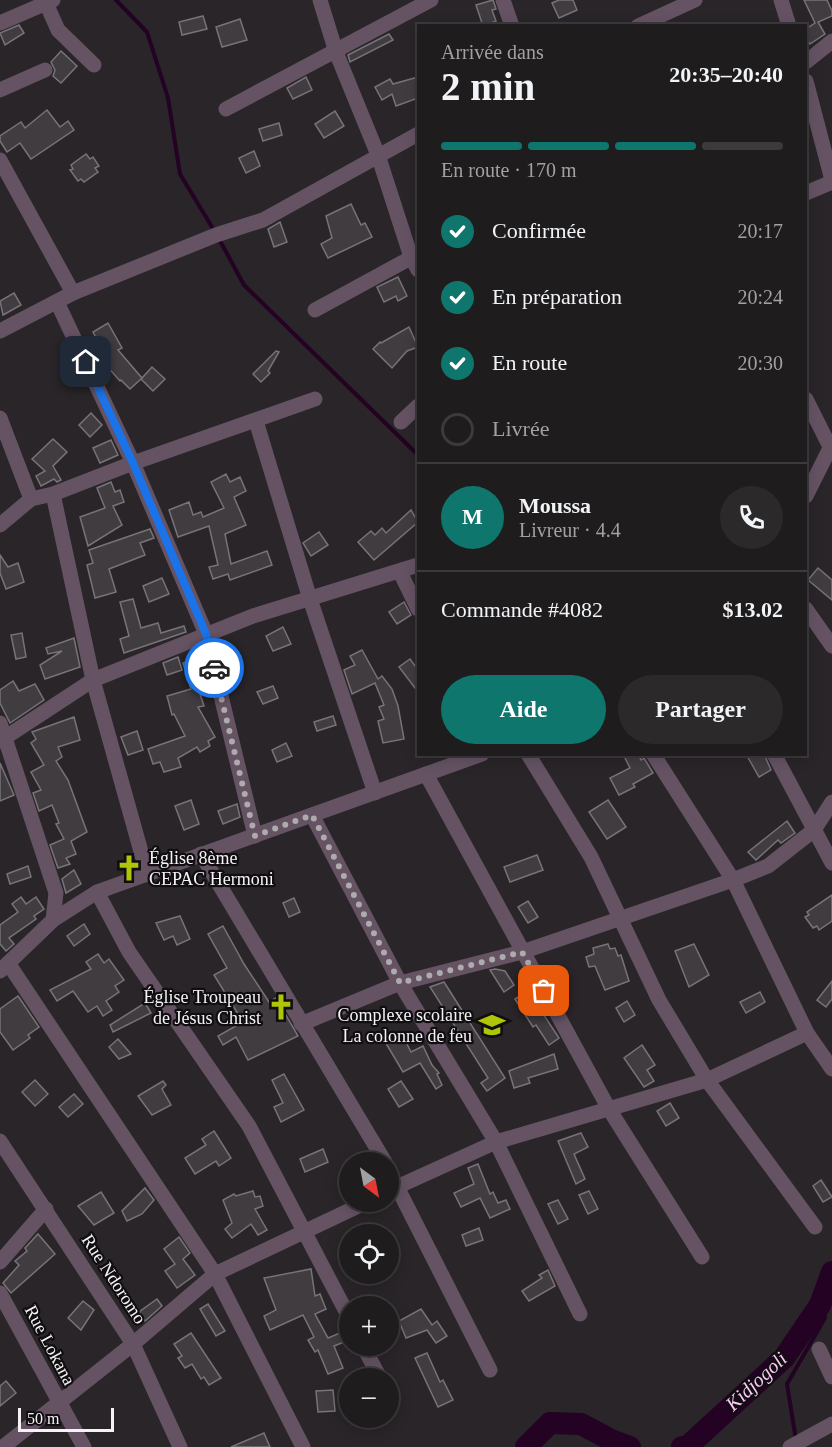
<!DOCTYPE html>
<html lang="fr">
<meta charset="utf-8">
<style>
body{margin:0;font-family:"Times New Roman",serif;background:#2c292b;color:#f1f3f6;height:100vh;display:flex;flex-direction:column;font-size:22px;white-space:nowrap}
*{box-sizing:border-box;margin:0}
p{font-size:20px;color:#a1a1a4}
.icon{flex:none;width:33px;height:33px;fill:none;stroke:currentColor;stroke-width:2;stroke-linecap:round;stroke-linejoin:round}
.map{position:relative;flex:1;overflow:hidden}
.drawer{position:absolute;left:417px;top:24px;width:390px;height:732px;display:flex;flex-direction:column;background:#1f1c1e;border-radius:0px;box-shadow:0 3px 15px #0003,0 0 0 2px #3c3a3c}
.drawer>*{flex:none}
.needle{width:39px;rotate:148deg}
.tools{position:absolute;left:339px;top:1152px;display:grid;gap:12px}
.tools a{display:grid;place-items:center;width:60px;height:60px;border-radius:50%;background:#1f1c1e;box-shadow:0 3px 15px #0003,0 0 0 2px #3c3a3c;font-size:30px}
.scale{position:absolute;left:18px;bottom:15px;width:96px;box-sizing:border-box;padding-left:6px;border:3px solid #f5f3f5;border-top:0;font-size:16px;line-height:21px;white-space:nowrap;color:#f5f3f5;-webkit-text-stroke:4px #100e10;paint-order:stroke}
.pin{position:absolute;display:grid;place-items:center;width:51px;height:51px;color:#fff;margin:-26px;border-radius:12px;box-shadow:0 3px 9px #0006}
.courier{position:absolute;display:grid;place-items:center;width:60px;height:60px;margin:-30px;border:4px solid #1a73e8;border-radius:50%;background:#fff;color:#222;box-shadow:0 2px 8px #0007}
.headline em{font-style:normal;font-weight:800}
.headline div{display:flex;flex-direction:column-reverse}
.headline{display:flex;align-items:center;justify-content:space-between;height:102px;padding:0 24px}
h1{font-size:39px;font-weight:800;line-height:45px}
.bar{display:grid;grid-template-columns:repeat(4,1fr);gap:9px 6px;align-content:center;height:72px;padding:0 24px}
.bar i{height:8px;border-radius:4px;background:#3c3a3c}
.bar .active{background:#0f766e}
.bar p{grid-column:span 4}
.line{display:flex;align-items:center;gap:15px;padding:0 24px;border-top:2px solid #3c3a3c}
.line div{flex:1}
.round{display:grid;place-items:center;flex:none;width:63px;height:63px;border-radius:32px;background:#2c292b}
ol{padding:0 24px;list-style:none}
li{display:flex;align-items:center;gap:18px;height:66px}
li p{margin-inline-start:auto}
li .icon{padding:6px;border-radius:50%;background:#0f766e;color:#fff;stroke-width:4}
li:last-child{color:#a1a1a4}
li i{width:33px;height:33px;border:3px solid #3c3a3c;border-radius:50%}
.button{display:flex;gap:12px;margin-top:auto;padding:12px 24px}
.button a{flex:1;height:69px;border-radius:36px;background:#0f766e;color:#fff;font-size:24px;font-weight:800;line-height:69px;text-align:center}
.button a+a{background:#2c292b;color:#f1f3f6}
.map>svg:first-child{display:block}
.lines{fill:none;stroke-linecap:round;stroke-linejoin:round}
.stream{stroke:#230223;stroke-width:4}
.river{stroke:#230223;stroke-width:22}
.building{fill:#403c40;stroke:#787378;stroke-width:1.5}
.minor{stroke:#655364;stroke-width:15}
.done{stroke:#aeabad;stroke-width:6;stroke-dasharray:0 10.8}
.route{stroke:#1a73e8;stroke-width:8}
.labels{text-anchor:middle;stroke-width:4.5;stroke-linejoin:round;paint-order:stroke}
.poi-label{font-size:18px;fill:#f5f3f5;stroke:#100e10;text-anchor:end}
.street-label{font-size:18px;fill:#f5f3f5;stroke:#100e10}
.water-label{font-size:20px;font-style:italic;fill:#fcc8f9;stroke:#100e10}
</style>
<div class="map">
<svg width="832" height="1447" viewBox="0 0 832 1447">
<rect width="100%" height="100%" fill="#292528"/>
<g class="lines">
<!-- stream -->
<g class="stream">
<path d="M116,0L147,32L168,98L180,174L215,232"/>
<path d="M219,239L244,285L418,455"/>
<path d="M796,1440L787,1384L825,1318L820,1305"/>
</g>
<!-- river -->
<g class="river">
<path d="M526,1447L550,1423L581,1424L611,1440L630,1447"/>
<path d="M682,1447L688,1446L784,1358L820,1305L832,1272"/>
</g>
</g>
<!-- building -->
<g class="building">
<path d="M493,0L496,9L492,10L496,21L483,26L476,5Z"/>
<path d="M559,0H573L577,10L559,18L552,3Z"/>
<path d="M804,0H827L832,11V16L818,22L825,34L810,44L806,38V29L815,23Z"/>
<path d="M203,16L207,29L182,35L179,22Z"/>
<path d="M240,19L247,40L222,47L216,27Z"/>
<path d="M19,25L24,33L5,45L0,33Z"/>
<path d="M389,34L393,40L350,62L348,55Z"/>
<path d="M61,51L77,66L61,83L53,76L55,70L51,62Z"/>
<path d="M306,77L312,90L293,99L287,88Z"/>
<path d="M418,77V98L396,106L392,94L382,100L375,87L390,79L393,84Z"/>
<path d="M47,110L60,127L68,121L74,130L31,159L20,143L7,152L0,141V136L21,122L25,128Z"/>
<path d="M335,111L344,126L324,138L315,124Z"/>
<path d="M279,123L282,135L263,141L259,129Z"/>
<path d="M254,151L260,166L246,173L239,158Z"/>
<path d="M86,154L90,159L93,157L99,166L95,168L98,172L84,182L81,179L78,181L70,170L73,169L71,165Z"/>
<path d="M351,204L361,225L365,223L372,237L328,258L321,244L332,238L326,216Z"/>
<path d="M280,222L287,242L274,247L268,229Z"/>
<path d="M398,277L407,296L398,301L396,296L384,302L377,287Z"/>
<path d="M14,293L21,305L3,315L0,301Z"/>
<path d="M108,323L122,348L118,350L142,378L152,367L165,379L153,391L141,379L130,389L121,380L120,381L97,355L103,351L93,332Z"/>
<path d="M409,327L418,347L407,351L392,368L373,349L380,342L381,343Z"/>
<path d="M276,351L279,352L268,371L270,373L261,382L253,374Z"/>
<path d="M91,413L102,425L90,437L79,425Z"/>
<path d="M53,439L67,452L53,466L61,480L57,482L54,479L41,486L36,476L45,471L32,459Z"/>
<path d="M111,440L118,455L100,463L93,448Z"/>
<path d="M226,474L230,482L240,477L246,491L234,497L246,525L225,534L231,564L267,551L272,565L230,580L228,574L213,579L209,567L218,565L209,526L178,537L169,510L189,502L193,515L201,512L203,517L224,508L211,482Z"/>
<path d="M111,482L115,492L120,490L124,502L113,506L122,525L88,546L80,517L105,508L97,488Z"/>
<path d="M411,510L418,522L374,560L358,542L371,531L375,535L382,528L386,533Z"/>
<path d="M150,529L154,538L140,543L145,555L109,569L116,592L95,598L87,565L93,563L89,550Z"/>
<path d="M319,532L328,545L311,556L303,543Z"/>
<path d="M0,555L8,567L18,563L24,582L6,589L0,573Z"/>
<path d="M818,568L832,580V600L808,580Z"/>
<path d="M162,578L169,594L149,602L143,586Z"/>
<path d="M133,599L141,628L158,623L161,633L184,626L186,632L124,653L120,639L129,636L120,602Z"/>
<path d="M404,602L411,615L397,624L389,612Z"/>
<path d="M283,627L291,644L273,651L266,636Z"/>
<path d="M22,633L26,657L16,659L11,635Z"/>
<path d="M74,638L80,667L45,679L40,665L62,651L48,654L46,648Z"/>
<path d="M362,650L378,679L382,676L392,689L398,706L404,739L383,743L378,721L384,719L379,707L384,705L375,683L352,694L344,670L355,665L350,656Z"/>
<path d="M178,657L182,670L167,675L163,663Z"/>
<path d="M200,659L208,689L199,691L204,706L198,707L215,737L208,741L210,746L200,752L197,747L178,758L181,767L164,772L160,762L153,764L148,749L185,736L174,714L172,715L167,696L191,689L183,663Z"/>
<path d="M410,659L418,670V692L399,667Z"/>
<path d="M13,681L19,691L35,684L44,700L10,723L0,703V690Z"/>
<path d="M273,686L278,698L263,704L257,692Z"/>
<path d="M333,716L336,725L317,731L314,722Z"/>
<path d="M74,717L80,740L58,747L62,757L56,761L68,780L87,832L71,841L76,854L66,858L70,864L58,868L50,845L64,839L56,824L59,823L52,805L39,811L33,793L41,790L31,772L44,765L31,743L36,739L32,732Z"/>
<path d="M137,731L143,750L128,755L121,737Z"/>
<path d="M286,743L292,756L277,762L272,750Z"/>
<path d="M623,754H638L641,760L644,758L653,773L633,784L635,787L619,795L610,778L630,768Z"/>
<path d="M746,754H764L771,770L759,777Z"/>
<path d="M0,763L14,795L0,801Z"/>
<path d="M191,800L199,824L184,830L175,806Z"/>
<path d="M608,800L626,827L607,839L589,812Z"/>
<path d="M237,804L240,817L223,824L218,811Z"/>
<path d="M787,821L795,833L781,843L778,840L756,860L748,852Z"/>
<path d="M537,855L543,870L510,882L504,867Z"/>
<path d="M28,866L31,877L10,884L7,874Z"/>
<path d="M74,870L81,884L66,893L62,879Z"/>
<path d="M832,895V921L819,930L817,926L813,928L805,917L809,915L807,912Z"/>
<path d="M21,897L26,904L36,897L44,909L34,916L36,919L9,938L14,944L6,951L0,944V925L18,912L12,904Z"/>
<path d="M294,898L300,912L289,917L283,903Z"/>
<path d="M528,901L538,917L528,923L518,907Z"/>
<path d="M180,916L190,939L177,945L173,936L164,940L156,923Z"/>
<path d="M84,924L90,934L74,946L67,936Z"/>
<path d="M223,926L244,964L269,1002L276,998L298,1036L248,1060L236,1037L223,1045L218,1036L243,1022L214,975L227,968L208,934Z"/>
<path d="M608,944L610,949L615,948L618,956L621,955L629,981L605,990L595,966L589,967L586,957L594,954L593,948Z"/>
<path d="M694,944L709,975L689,987L675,951Z"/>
<path d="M98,954L104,963L109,959L124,980L115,986L119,992L106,1001L112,1010L103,1016L97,1006L88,1012L73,991L57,1001L50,990L91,969L86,962Z"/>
<path d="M495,969L505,971L514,985L504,992L490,970Z"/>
<path d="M832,981V999L826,1007L817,1000Z"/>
<path d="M444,982L505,1078L487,1091L481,1083L488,1078L430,987Z"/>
<path d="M528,991L559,1038L549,1045L536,1025L533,1027L515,999Z"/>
<path d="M760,992L765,1002L746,1013L740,1002Z"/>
<path d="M18,996L39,1027L28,1035L30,1038L13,1050L0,1032V1009Z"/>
<path d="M627,1001L635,1015L624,1022L616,1008Z"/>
<path d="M145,1003L151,1013L113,1032L110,1025Z"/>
<path d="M401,1032L411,1052L423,1046L432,1065L439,1073L437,1074L442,1085L436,1089L420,1063L403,1072L384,1040Z"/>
<path d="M118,1039L131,1054L119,1059L109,1047Z"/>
<path d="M642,1045L655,1065L647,1070L654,1081L644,1087L624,1058Z"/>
<path d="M554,1054L558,1069L528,1078L530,1083L514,1088L509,1071Z"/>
<path d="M284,1074L304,1110L281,1122L274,1107L283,1103L272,1080Z"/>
<path d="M35,1080L48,1094L35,1106L22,1092Z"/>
<path d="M163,1081L166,1085L162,1089L171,1105L152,1115L138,1096Z"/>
<path d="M401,1081L413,1099L399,1107L388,1089Z"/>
<path d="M74,1094L83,1104L68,1117L59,1107Z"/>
<path d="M670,1103L679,1118L666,1126L657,1111Z"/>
<path d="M214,1131L231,1158L219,1166L216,1161L195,1174L185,1158L206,1145L202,1139Z"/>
<path d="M581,1133L588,1147L574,1154L585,1179L576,1184L558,1141Z"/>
<path d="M323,1149L328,1162L305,1172L300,1159Z"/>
<path d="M478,1164L490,1194L493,1192L498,1203L506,1200L510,1209L490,1218L480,1198L461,1207L454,1193L474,1184L468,1168Z"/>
<path d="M821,1180L832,1197L823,1202L813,1186Z"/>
<path d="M145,1188L154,1200L142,1214L127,1221L122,1211Z"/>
<path d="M253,1191L255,1197L260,1196L263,1206L255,1209L267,1230L258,1235L251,1224L232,1238L225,1229L232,1223L223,1200L234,1194L236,1196Z"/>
<path d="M589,1191L598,1209L588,1214L579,1195Z"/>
<path d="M101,1192L114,1213L94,1225L78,1206Z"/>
<path d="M558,1200L568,1219L558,1224L548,1204Z"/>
<path d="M479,1228L483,1240L466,1246L462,1235Z"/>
<path d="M38,1234L55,1254L11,1293L3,1283L19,1265L15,1261L27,1251L25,1248Z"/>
<path d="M179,1237L190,1253L183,1259L195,1275L177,1288L165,1271L175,1264L164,1249Z"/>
<path d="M311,1269L315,1296L320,1294L326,1309L315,1314L328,1338L340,1333L344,1342L334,1346L343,1368L328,1374L318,1350L315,1352L308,1340L314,1337L303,1315L270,1330L264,1316L276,1310L264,1278Z"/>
<path d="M548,1270L555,1286L529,1301L522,1291L542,1278L539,1275Z"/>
<path d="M157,1299L162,1306L145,1321L139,1312Z"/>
<path d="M83,1301L94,1310L81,1330L68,1318Z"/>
<path d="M208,1304L225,1331L216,1336L200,1309Z"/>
<path d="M421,1309L432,1325L437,1321L447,1336L436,1343L427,1330L406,1338L399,1321Z"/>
<path d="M191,1333L221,1378L209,1385L204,1377L201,1379L192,1364L185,1368L178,1358L182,1356L174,1344Z"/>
<path d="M427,1353L440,1382L443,1380L453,1400L438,1407L415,1358Z"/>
<path d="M6,1381L16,1393L0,1406V1386Z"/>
<path d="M333,1390L335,1411L318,1412L316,1391Z"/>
<path d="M264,1433L270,1447H231Z"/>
</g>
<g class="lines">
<!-- minor -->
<g class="minor">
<path d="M320,0L336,52L378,155L411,257L418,270"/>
<path d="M503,0L512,26"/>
<path d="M781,0L789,26"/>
<path d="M46,3L58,30L94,65"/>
<path d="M0,23L53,0"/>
<path d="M638,26L695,0"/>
<path d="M806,62L832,41"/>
<path d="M806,81L832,180"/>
<path d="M0,90L45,70"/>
<path d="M226,109L431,0"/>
<path d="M0,160L73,293"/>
<path d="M806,193L832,182"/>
<path d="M57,302L133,463L206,634L255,836"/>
<path d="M315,310L418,254"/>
<path d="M0,331L73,293L216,235L263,220L418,134"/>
<path d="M806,399L832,451"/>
<path d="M0,418L31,499"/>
<path d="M256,421L310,599L375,793"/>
<path d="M401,422L418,406"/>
<path d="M53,494L93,680L147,873"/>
<path d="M806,496L832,444"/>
<path d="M0,525L31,499L53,494L133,463L315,399"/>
<path d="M400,572L418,609"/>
<path d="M806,609L832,646"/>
<path d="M0,723L56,893L53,920"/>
<path d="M0,741L93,680L253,616L418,565"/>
<path d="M528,754L591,857L659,1000L707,1080L815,1227"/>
<path d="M653,754L733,880L807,1033L832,1069"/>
<path d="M774,754L832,863"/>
<path d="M426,774L609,1109L702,1257"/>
<path d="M312,815L400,983L496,1142L580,1314"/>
<path d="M201,854L385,1162"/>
<path d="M97,892L129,952L249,1126L350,1319"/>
<path d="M8,963L215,1274L303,1447"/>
<path d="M0,971L53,920L97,892L482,754"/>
<path d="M301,1024L400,983L522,952L733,880L768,866L814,830L832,802"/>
<path d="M0,1141L133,1344L180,1447"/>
<path d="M388,1169L490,1370"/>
<path d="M388,1191L496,1142L707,1080L807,1033"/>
<path d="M0,1262L46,1209"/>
<path d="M0,1293L84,1447"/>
<path d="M363,1346L380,1378"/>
<path d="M819,1349L832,1377"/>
<path d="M3,1447L133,1344L215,1274L367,1202"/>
<path d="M790,1447L832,1424"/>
</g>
</g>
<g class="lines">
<!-- done -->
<path class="done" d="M214,668L255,836L312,815L400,983L522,952L544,991"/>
<!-- route -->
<path class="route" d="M86,362L133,463L206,634L214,668"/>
</g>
<!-- icons -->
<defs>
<g id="church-bare" transform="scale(2.07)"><path d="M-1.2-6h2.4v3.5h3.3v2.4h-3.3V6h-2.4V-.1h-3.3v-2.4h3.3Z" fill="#afc507" stroke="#100e10" stroke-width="2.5" paint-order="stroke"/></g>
<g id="school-bare" transform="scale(2.07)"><path d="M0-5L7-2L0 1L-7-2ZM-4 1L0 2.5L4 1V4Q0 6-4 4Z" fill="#afc507" stroke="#100e10" stroke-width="2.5" paint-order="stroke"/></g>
</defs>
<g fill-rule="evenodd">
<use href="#church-bare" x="129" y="868"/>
<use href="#church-bare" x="281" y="1007"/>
<use href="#school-bare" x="492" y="1025"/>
</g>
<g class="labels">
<!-- poi labels -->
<g class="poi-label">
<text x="149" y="864" text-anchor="start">Église 8ème<tspan x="149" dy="21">CEPAC Hermoni</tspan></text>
<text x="261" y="1003">Église Troupeau<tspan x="261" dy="21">de Jésus Christ</tspan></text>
<text x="472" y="1021">Complexe scolaire<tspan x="472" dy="21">La colonne de feu</tspan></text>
</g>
<!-- street labels -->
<g class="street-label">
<text transform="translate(114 1279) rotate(57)" y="6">Rue Ndoromo</text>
<text transform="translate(50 1345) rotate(62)" y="6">Rue Lokana</text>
</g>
<!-- water labels -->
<g class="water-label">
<text transform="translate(756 1381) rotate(-43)" y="7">Kidjogoli</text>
</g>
</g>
</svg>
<div class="tools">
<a><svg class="needle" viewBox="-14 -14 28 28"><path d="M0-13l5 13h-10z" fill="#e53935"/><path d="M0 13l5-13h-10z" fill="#a1a1a4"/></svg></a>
<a><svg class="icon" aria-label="locate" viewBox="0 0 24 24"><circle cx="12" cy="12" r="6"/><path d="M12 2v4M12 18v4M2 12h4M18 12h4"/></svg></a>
<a>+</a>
<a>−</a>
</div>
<div class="scale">50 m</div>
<div class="pin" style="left:544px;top:991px;background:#ea580c"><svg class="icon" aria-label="bag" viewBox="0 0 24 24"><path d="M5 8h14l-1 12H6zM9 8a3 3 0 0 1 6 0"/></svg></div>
<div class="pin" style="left:86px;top:362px;background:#1f2937"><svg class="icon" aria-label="home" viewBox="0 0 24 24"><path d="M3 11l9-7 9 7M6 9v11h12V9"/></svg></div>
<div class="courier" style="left:214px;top:668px"><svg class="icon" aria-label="car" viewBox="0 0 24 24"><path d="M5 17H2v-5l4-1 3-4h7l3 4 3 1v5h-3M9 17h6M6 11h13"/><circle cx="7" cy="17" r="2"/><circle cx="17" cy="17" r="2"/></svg></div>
<section class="drawer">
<div class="headline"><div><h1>2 min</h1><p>Arrivée dans</p></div><em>20:35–20:40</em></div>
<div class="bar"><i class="active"></i><i class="active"></i><i class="active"></i><i></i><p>En route · 170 m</p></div>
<ol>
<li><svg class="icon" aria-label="check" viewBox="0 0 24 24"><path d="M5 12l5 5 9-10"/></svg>Confirmée<p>20:17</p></li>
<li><svg class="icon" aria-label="check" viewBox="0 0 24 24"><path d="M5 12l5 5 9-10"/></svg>En préparation<p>20:24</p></li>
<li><svg class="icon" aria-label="check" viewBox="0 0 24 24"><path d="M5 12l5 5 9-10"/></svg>En route<p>20:30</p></li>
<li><i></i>Livrée</li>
</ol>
<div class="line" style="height:108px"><b class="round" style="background:#0f766e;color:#fff">M</b><div><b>Moussa</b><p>Livreur · 4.4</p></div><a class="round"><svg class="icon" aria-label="phone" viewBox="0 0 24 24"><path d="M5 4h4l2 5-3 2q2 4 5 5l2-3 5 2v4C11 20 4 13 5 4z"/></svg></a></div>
<div class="line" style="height:78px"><div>Commande #4082</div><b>$13.02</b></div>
<div class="button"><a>Aide</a><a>Partager</a></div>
</section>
</div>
